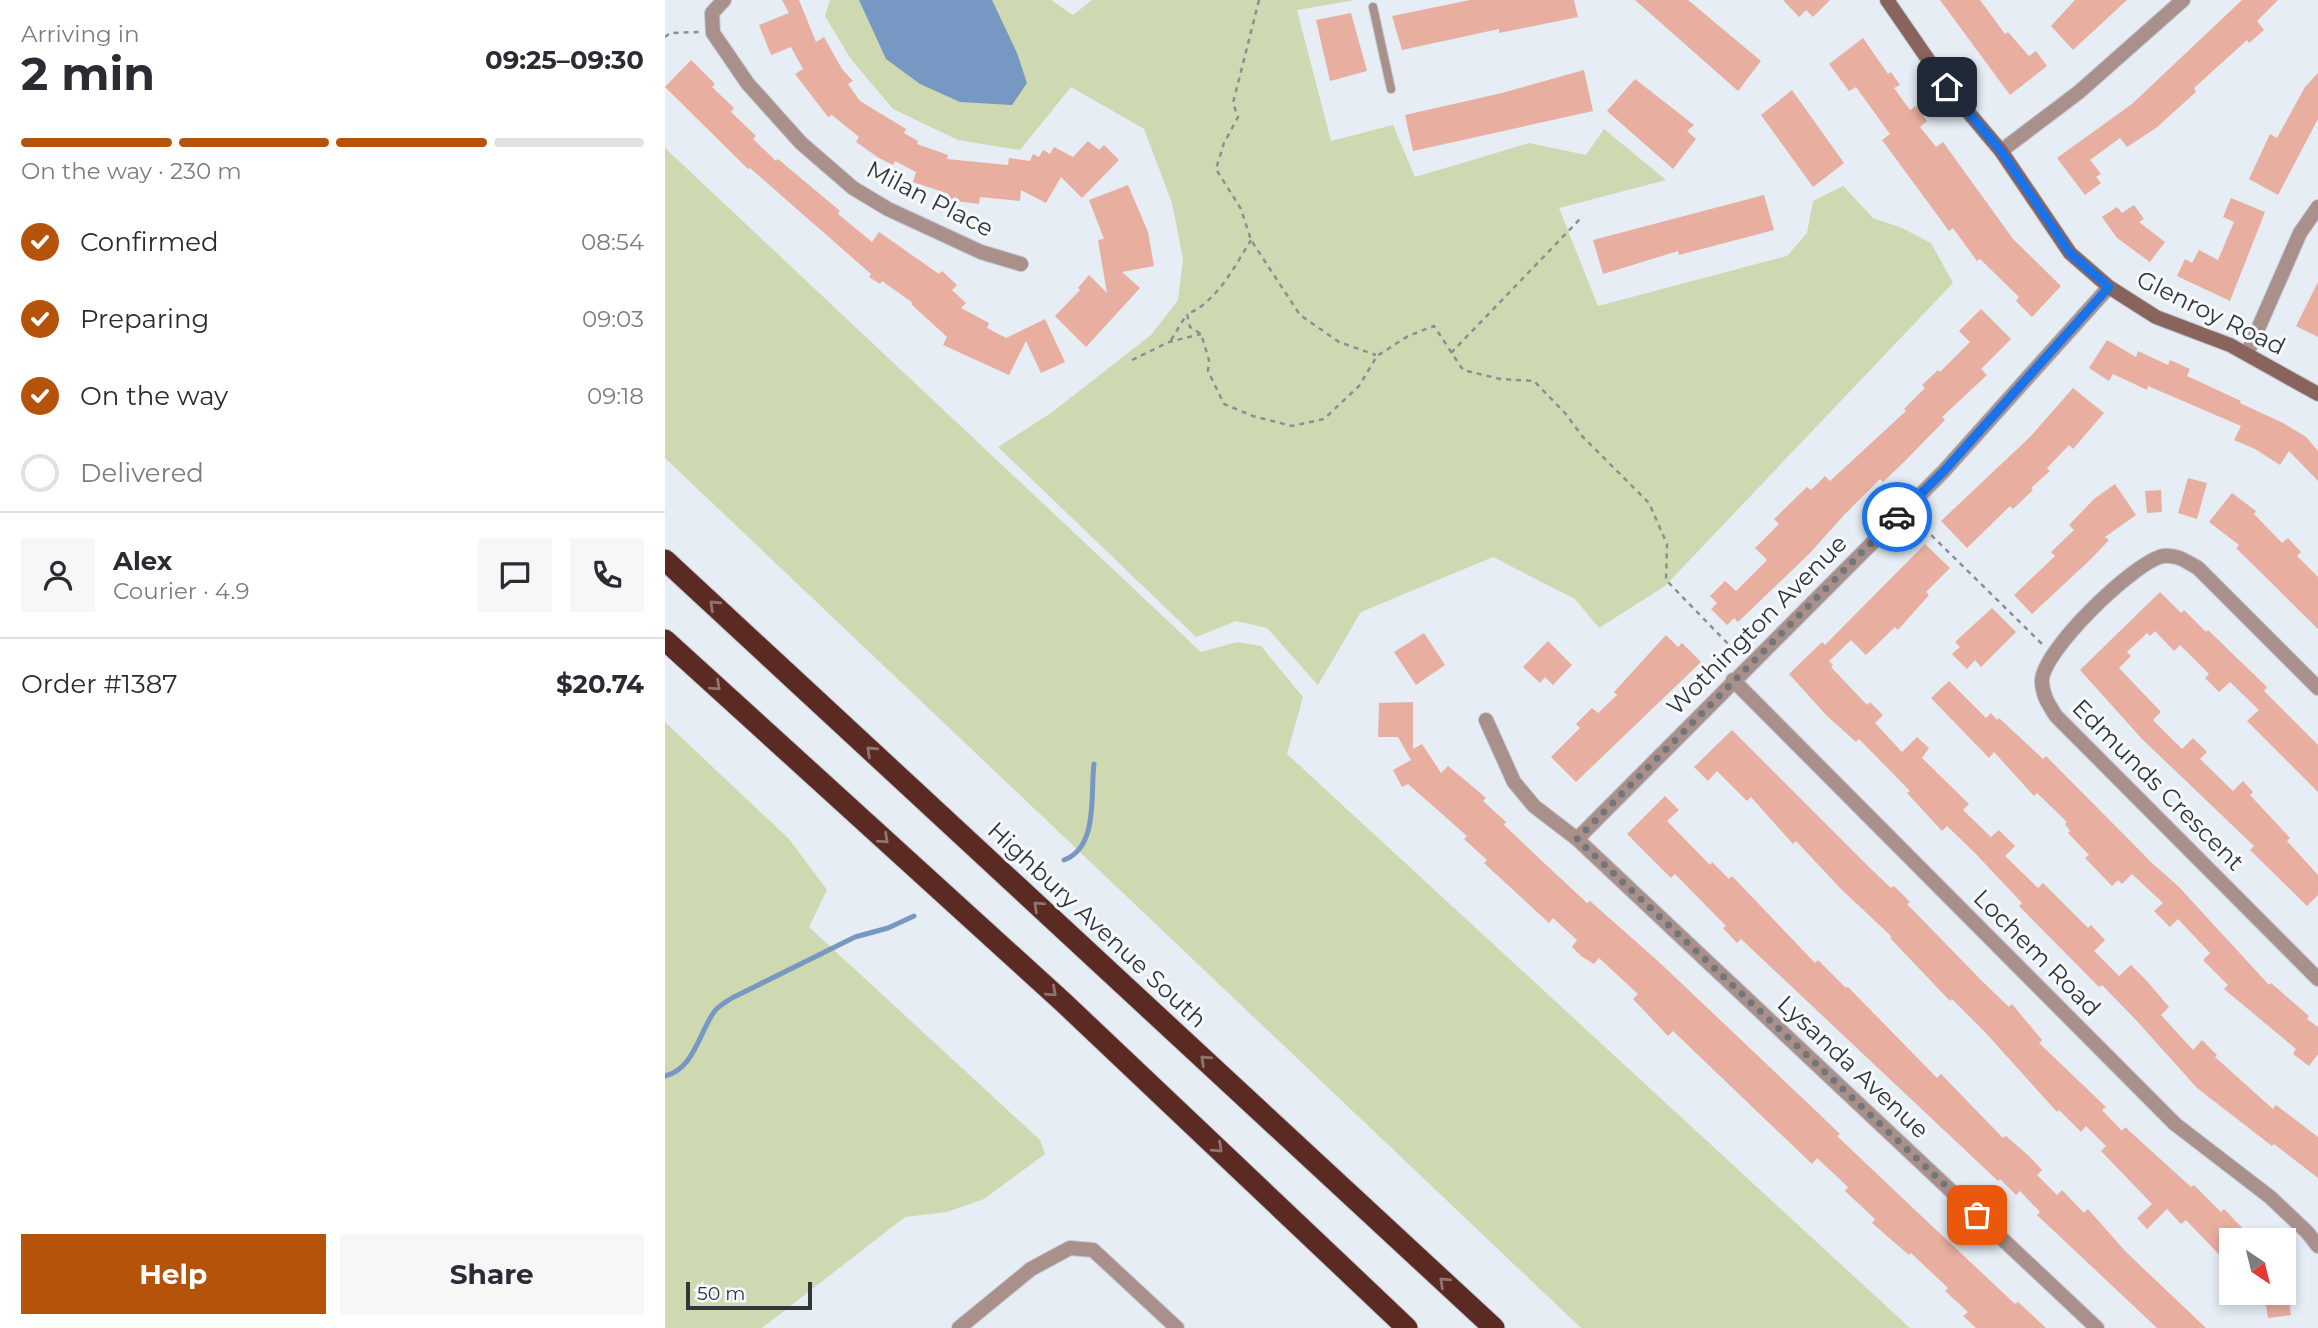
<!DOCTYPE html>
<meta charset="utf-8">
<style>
body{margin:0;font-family:Montserrat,sans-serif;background:#f7f7f7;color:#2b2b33;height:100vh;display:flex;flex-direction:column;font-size:26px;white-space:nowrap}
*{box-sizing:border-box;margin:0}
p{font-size:23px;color:#7c7c81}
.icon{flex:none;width:38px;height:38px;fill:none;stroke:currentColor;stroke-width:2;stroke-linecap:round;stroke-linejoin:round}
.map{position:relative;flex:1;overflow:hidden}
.details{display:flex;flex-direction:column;background:#fff;width:665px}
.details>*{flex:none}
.needle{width:46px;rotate:145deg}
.tools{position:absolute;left:1554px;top:1228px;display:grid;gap:14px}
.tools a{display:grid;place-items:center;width:77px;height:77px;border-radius:0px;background:#fff;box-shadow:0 4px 10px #0003;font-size:35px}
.scale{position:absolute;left:21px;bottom:18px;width:126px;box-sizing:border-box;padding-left:7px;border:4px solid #333639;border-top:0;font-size:19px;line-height:24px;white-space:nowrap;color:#333639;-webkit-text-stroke:5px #f6fafe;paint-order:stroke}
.pin{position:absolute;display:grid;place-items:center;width:60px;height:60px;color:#fff;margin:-30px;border-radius:14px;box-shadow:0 4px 10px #0006}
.courier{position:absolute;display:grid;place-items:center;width:70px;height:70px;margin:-35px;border:5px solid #1a73e8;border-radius:50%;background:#fff;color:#222;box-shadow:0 2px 9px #0007}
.overview em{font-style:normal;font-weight:700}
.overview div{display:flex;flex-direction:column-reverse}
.overview{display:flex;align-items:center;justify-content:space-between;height:119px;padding:0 21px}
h1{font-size:46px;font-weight:700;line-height:52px}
.bar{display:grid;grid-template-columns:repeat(4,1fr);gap:10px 7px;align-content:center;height:84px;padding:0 21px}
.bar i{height:9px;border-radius:5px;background:#e1e1e2}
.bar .active{background:#b45309}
.bar p{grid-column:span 4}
.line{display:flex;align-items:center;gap:18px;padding:0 21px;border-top:2px solid #e1e1e2}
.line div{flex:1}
.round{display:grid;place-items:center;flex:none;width:74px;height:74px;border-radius:0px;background:#f7f7f7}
ol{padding:0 21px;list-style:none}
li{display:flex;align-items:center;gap:21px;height:77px}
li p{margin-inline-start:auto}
li .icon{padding:7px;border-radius:50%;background:#b45309;color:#fff;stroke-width:4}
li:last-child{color:#7c7c81}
li i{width:38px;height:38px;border:4px solid #e1e1e2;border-radius:50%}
.cta{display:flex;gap:14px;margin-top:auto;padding:14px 21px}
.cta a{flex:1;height:80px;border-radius:0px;background:#b45309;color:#fff;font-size:28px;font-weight:700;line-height:80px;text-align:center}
.cta a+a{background:#f7f7f7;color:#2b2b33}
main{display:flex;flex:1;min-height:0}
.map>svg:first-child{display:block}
.green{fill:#cfd9b1}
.water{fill:#7798c2}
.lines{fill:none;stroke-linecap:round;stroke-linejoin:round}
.stream{stroke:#7798c2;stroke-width:5}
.building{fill:#e8aea0}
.lane-casing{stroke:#c2c8cf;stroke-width:10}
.street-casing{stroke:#c2c8cf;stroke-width:16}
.secondary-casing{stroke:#c2c8cf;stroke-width:16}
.highway-casing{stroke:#c2c8cf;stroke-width:23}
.path{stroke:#8a8f94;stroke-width:2.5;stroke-dasharray:5 5;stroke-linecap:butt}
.lane{stroke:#aa908b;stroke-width:8}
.street{stroke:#aa908b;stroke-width:14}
.secondary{stroke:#89645d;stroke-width:14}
.highway{stroke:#5a2a23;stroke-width:21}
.oneway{stroke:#917370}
.done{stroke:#72767a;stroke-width:7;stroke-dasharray:0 12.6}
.route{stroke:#1a73e8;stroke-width:9}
.labels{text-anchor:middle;stroke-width:6;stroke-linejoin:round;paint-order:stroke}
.street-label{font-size:24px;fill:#333639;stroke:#f6fafe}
</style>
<main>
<section class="details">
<div class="overview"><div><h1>2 min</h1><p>Arriving in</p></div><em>09:25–09:30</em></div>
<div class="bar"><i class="active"></i><i class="active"></i><i class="active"></i><i></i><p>On the way · 230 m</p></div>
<ol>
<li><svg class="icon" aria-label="check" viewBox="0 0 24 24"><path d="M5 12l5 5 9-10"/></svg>Confirmed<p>08:54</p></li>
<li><svg class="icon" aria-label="check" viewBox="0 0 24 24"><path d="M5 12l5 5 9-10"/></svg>Preparing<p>09:03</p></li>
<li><svg class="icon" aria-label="check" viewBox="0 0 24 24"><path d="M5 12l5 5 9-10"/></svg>On the way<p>09:18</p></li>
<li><i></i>Delivered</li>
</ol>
<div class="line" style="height:126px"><a class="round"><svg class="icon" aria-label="person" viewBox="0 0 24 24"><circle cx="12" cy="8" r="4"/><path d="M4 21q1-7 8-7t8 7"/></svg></a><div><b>Alex</b><p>Courier · 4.9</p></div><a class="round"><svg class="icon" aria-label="chat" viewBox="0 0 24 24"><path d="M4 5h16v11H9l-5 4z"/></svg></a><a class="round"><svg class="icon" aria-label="phone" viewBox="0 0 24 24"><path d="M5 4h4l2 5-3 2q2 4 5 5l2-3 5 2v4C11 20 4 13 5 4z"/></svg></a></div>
<div class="line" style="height:91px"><div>Order #1387</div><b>$20.74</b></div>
<div class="cta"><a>Help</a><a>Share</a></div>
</section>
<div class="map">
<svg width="1653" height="1328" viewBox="0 0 1653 1328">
<rect width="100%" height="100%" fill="#e6edf4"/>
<!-- green -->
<g class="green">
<path d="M165,0H386L408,15L427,0H690L632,10L666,141L728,125L750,177L864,143L921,155L939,129L1001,180L894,208L933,306L1122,256L1142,233L1148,201L1178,186L1208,218L1237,228L1266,243L1288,283L1000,586L934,628L910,599L828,557L696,612L653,685L602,628L571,621L531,637L333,447L386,413L486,335L513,300L518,259L507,203L479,129L406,87L355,150L293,140L228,109L185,58L160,16Z"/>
<path d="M0,148L536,652L572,642L596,646L638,697L622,754L1245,1328H916L0,458Z"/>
<path d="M0,722L124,839L162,890L144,927L375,1140L380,1154L319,1199L282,1212L240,1217L97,1328H0Z"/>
</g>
<!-- water -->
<path class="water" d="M194,0H327L352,53L362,83L347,105L295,102L255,84L221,59Z"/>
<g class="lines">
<!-- stream -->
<g class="stream">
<path d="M399,860C434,847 425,794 429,764"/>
<path d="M0,1076C29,1069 34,1033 49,1012C53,1006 61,1002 67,998L190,937L223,928L249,916"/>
</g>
</g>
<!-- building -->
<g class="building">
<path d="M117,0H134L151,42L159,37L177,69L188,81L183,84L195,101L241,129L239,133L253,141L252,144L283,155L282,159L343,165L344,158L365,161L368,154L374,157L378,150L385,154L389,147L408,157L423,141L434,150L439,145L454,160L417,198L396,177L381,203L356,190L355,201L315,197L314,204L283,200L284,194L248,182L251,172L230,161L228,165L214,158L191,142L194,137L167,115L163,117L130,74L138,69L126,47L106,55L94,25L124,13Z"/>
<path d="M805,0H909L913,17L834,33V29L737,50L727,16Z"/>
<path d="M970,0H1023L1096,61L1073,91Z"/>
<path d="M1118,0H1165L1148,17L1141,10L1134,17Z"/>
<path d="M1275,0H1315L1340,34L1343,32L1364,56L1371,51L1382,66L1345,95Z"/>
<path d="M1410,0H1462L1408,50L1386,26Z"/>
<path d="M1577,0H1613L1592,21L1599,30L1584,43L1582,40L1529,88L1531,92L1491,128L1462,147L1455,138L1425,160L1436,174L1431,177L1436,183L1420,195L1392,158L1467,104Z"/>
<path d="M686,13L702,71L665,81L651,20Z"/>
<path d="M1198,38L1223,74L1226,72L1235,85L1229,88L1245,110L1251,106L1262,121L1255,127L1271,147L1278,142L1348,239L1396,286L1367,317L1351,301L1354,297L1315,259L1312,261L1288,228L1284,231L1217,140L1225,134L1191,87L1184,91L1164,64Z"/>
<path d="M26,60L50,84L47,87L69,108L66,112L91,136L88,139L111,161L113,159L175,211L173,214L207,242L214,232L274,274L277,271L292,285L287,290L301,303L296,308L324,323L322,328L341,338L380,319L400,362L376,373L361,341L344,375L278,345L282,337L246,304L248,303L217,281L215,284L204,277L206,274L85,168L83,169L0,87Z"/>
<path d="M919,70L928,111L748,151L740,115L837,93Z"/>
<path d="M1653,73V119L1613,195L1584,179L1605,134L1612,138L1640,87Z"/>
<path d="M970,79L1029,125L1022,131L1031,139L1008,169L942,111Z"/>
<path d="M1127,90L1179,163L1148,187L1096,115Z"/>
<path d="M463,185L483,232L489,266L457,272L475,288L421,347L390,316L415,290L413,288L424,275L442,293L433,240L439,239L424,200Z"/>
<path d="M1099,195L1109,230L1014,255L1013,251L938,274L928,240Z"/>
<path d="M1566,198L1600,212L1565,301L1512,276L1520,259L1527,263L1534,250L1553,260L1569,222L1558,217Z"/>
<path d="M1469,205L1479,219L1474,222L1500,242L1485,262L1452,238L1437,217L1452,207L1457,213Z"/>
<path d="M1653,282V337L1631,326Z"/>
<path d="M1316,309L1346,339L1316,369L1322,375L1277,417L1280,420L1240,461L1218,482L1215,479L1180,514L1144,554L1073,622L1069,618L1062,625L1046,609L1052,603L1045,596L1060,581L1071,591L1102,560L1090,548L1114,524L1109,519L1142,487L1146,490L1160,476L1165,481L1241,411L1239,409L1260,388L1257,385L1273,370L1275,372L1305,342L1294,331Z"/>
<path d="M1442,340L1471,357L1473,351L1503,365L1505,360L1525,369L1522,376L1576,401L1575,403L1618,423L1641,437L1653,451V481L1624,451L1615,465L1590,449L1569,440L1576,426L1483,386L1482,390L1448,374L1444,381L1424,368Z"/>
<path d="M1408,388L1439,413L1408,449L1404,445L1382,468L1385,471L1366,488L1368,490L1348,509L1345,506L1302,548L1276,521L1366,436Z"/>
<path d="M1523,478L1542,483L1532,519L1513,513Z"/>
<path d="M1450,484L1471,515L1440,537L1444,540L1426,559L1367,614L1349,595L1390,556L1386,552L1409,530L1404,525L1429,499Z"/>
<path d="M1496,490L1497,512L1482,513L1480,491Z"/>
<path d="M1567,493L1591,511L1589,514L1617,543L1623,538L1636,552L1632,556L1653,577V629L1571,548L1574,545L1544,522Z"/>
<path d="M1260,544L1285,568L1261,592L1264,595L1233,630L1230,627L1201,655L1186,640L1164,661L1168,665L1166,667L1202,705L1205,702L1218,715L1210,723L1237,752L1252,737L1264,748L1257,758L1304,804L1298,810L1326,837L1334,830L1350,846L1340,856L1373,888L1378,883L1423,928L1426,925L1440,940L1429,951L1454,976L1466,965L1481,980L1504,1007L1496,1015L1528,1050L1537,1040L1552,1055L1550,1057L1608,1109L1611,1105L1653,1137V1178L1609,1144L1607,1146L1532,1088L1471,1020L1437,985L1434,987L1354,906L1357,903L1310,853L1282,826L1277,831L1242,793L1245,791L1194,739L1191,742L1162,716L1124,674L1157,642L1160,645Z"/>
<path d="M1495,592L1516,613L1519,610L1541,632L1543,630L1602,687L1599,691L1653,745V792L1582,721L1594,710L1565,682L1554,692L1540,678L1544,674L1515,645L1509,651L1490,631L1485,636L1482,633L1462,652L1466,656L1454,668L1496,712L1488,720L1517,749L1528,738L1542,752L1535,759L1568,791L1578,781L1588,792L1585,795L1625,838L1622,841L1653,875V895L1642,906L1585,850L1589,846L1477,739L1415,670Z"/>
<path d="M1327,608L1351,632L1316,667L1310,660L1302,669L1287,654L1295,647L1290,642Z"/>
<path d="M759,633L780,665L751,685L729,652Z"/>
<path d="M1001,635L1013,647L1017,643L1036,662L911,782L886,757L915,728L911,724L927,708L933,713L952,695L949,692Z"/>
<path d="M883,641L907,665L888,685L880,677L875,683L858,667Z"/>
<path d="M1284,681L1321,718L1326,713L1332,720L1334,718L1378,759L1381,756L1487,863L1514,887L1604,985L1606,983L1644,1016L1642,1019L1653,1027V1054L1644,1066L1628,1054L1631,1049L1559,989L1563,985L1538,960L1545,953L1513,919L1505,927L1489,911L1498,903L1467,874L1457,884L1453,880L1447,886L1420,858L1424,855L1403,833L1405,831L1400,824L1402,822L1372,793L1369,796L1329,752L1324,758L1266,698Z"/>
<path d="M748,702V749L757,744L776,773L783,766L807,786L821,798L818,801L841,822L839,825L877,861L922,903L925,901L994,962L1150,1110L1175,1134L1172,1136L1250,1210L1350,1304L1353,1302L1381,1328H1311L1298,1316L1303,1312L1280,1291L1283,1288L1246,1253L1244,1255L1207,1223L1210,1219L1180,1191L1183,1187L1152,1158L1147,1164L1008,1031L1003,1036L968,999L973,994L934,958L929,964L916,956L907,947L912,940L888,918L884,923L819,863L822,860L799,839L802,836L743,784L737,787L728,770L746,760L733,737H713L714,703Z"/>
<path d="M1067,730L1206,869L1226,888L1229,886L1245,902L1242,904L1317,981L1344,1007L1347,1004L1377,1040L1374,1043L1441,1107L1437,1110L1457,1131L1460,1127L1526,1187L1529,1185L1556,1212L1559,1209L1590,1241H1566V1267L1521,1220L1516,1224L1502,1209L1482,1229L1472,1218L1487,1204L1436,1151L1441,1146L1421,1126L1416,1132L1394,1110L1392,1112L1319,1031L1287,999L1285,1001L1225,938L1227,937L1175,888L1131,841L1128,844L1086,797L1082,801L1052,771L1043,781L1029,767Z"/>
<path d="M1000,796L1014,810L1002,821L1045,865L1047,862L1064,879L1067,876L1150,963L1153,960L1181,988L1183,987L1272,1078L1276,1074L1338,1138L1341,1136L1364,1156L1377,1170L1372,1175L1392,1195L1397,1190L1419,1213L1423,1209L1461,1252L1541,1328H1492L1372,1215L1375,1212L1355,1191L1351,1195L1335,1179L1333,1181L1076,939L1072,943L1058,928L1061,926L1010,874L1006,878L962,834Z"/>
<path d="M1599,1293H1623L1626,1315L1603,1318Z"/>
</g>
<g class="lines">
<!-- lane casing -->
<g class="lane-casing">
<path id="lane" d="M708,7L726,89"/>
</g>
<!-- street casing -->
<g class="street-casing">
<g id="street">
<path d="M59,0L47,13L48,33L83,84L136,143L188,188L223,209L316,252L356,264"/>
<path d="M1336,151L1414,92L1518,0"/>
<path d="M1582,354L1635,233L1653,207"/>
<path d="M1068,680L1510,1124L1605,1197L1642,1232L1653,1246"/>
<path d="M1653,688L1533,568C1522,562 1512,554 1498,556C1469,562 1377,651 1377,681C1377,695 1384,705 1391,716L1653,979"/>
<path d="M821,720L849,782L869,806L912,839L1432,1328"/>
<path d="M912,839L1278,472L1444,287"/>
<path d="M294,1328L366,1269L405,1248L428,1250L512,1328"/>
</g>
</g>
<!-- secondary casing -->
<g class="secondary-casing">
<path id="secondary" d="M1222,0L1282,87L1336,151L1405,253L1444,287L1491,317L1565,345L1653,394"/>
</g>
<!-- highway casing -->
<g class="highway-casing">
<g id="highway">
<path d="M0,560L829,1328"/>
<path d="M0,640L398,1002L742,1328"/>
</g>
</g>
<!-- path -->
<g class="path">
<path d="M594,0L568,103L573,117L559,143L551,169L576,209L586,240L635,315L674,342L711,355"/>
<path d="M0,37L5,33L34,32"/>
<path d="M586,240C570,266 551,303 522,314L525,327L536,334L544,360L543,371L559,404L588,416L627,426L659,419L694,386L712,356L743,336L769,326L798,370L835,379L869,381L900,413L917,436L984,503L1002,544L1001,580L1070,651"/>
<path d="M506,340L522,314"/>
<path d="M786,353L915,219"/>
<path d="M467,360L504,342L536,334"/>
<path d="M1252,521L1377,644"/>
</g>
<!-- lane -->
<use href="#lane" class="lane"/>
<!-- street -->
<use href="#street" class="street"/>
<!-- secondary -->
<use href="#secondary" class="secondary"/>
<!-- highway -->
<use href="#highway" class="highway"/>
</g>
<!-- one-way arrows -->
<defs><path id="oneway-chevron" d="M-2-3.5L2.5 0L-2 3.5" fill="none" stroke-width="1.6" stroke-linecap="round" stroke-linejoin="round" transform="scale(1.75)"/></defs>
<g class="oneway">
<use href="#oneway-chevron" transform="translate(49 605) rotate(-137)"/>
<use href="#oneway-chevron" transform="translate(51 686) rotate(42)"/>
<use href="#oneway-chevron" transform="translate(206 751) rotate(-137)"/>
<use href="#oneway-chevron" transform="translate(219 839) rotate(42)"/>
<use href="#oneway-chevron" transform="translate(373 906) rotate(-137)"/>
<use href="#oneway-chevron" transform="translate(387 992) rotate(42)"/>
<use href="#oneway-chevron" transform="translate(540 1060) rotate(-137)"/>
<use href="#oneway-chevron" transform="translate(553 1148) rotate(43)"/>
<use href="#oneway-chevron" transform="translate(779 1282) rotate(-137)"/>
</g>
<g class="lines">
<!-- done -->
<path class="done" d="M1232,517L912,839L1312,1215"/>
<!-- route -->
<path class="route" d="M1232,517L1278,472L1444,287L1405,253L1336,151L1282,87"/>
</g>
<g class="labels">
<!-- street labels -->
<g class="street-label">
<text transform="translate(265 199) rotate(27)" y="8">Milan Place</text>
<text transform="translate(1546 313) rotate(26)" y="8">Glenroy Road</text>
<text transform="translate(1092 625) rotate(-45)" y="8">Wothington Avenue</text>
<text transform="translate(1493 785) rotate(45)" y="8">Edmunds Crescent</text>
<text transform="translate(432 925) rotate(43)" y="8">Highbury Avenue South</text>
<text transform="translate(1372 953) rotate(45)" y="8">Lochem Road</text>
<text transform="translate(1188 1067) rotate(43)" y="8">Lysanda Avenue</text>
</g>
</g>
</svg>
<div class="tools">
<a><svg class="needle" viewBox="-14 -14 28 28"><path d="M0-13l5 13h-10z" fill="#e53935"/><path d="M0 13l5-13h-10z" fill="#7c7c81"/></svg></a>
</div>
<div class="scale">50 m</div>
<div class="pin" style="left:1312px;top:1215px;background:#ea580c"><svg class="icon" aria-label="bag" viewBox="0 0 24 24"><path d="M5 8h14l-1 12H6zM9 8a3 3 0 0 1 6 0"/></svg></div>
<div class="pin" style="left:1282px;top:87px;background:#1f2937"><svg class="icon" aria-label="home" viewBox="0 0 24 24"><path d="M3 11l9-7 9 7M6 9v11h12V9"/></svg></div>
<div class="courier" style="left:1232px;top:517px"><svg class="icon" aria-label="car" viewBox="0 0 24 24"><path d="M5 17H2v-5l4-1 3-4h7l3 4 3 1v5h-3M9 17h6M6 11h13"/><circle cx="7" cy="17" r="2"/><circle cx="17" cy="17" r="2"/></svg></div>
</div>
</main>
